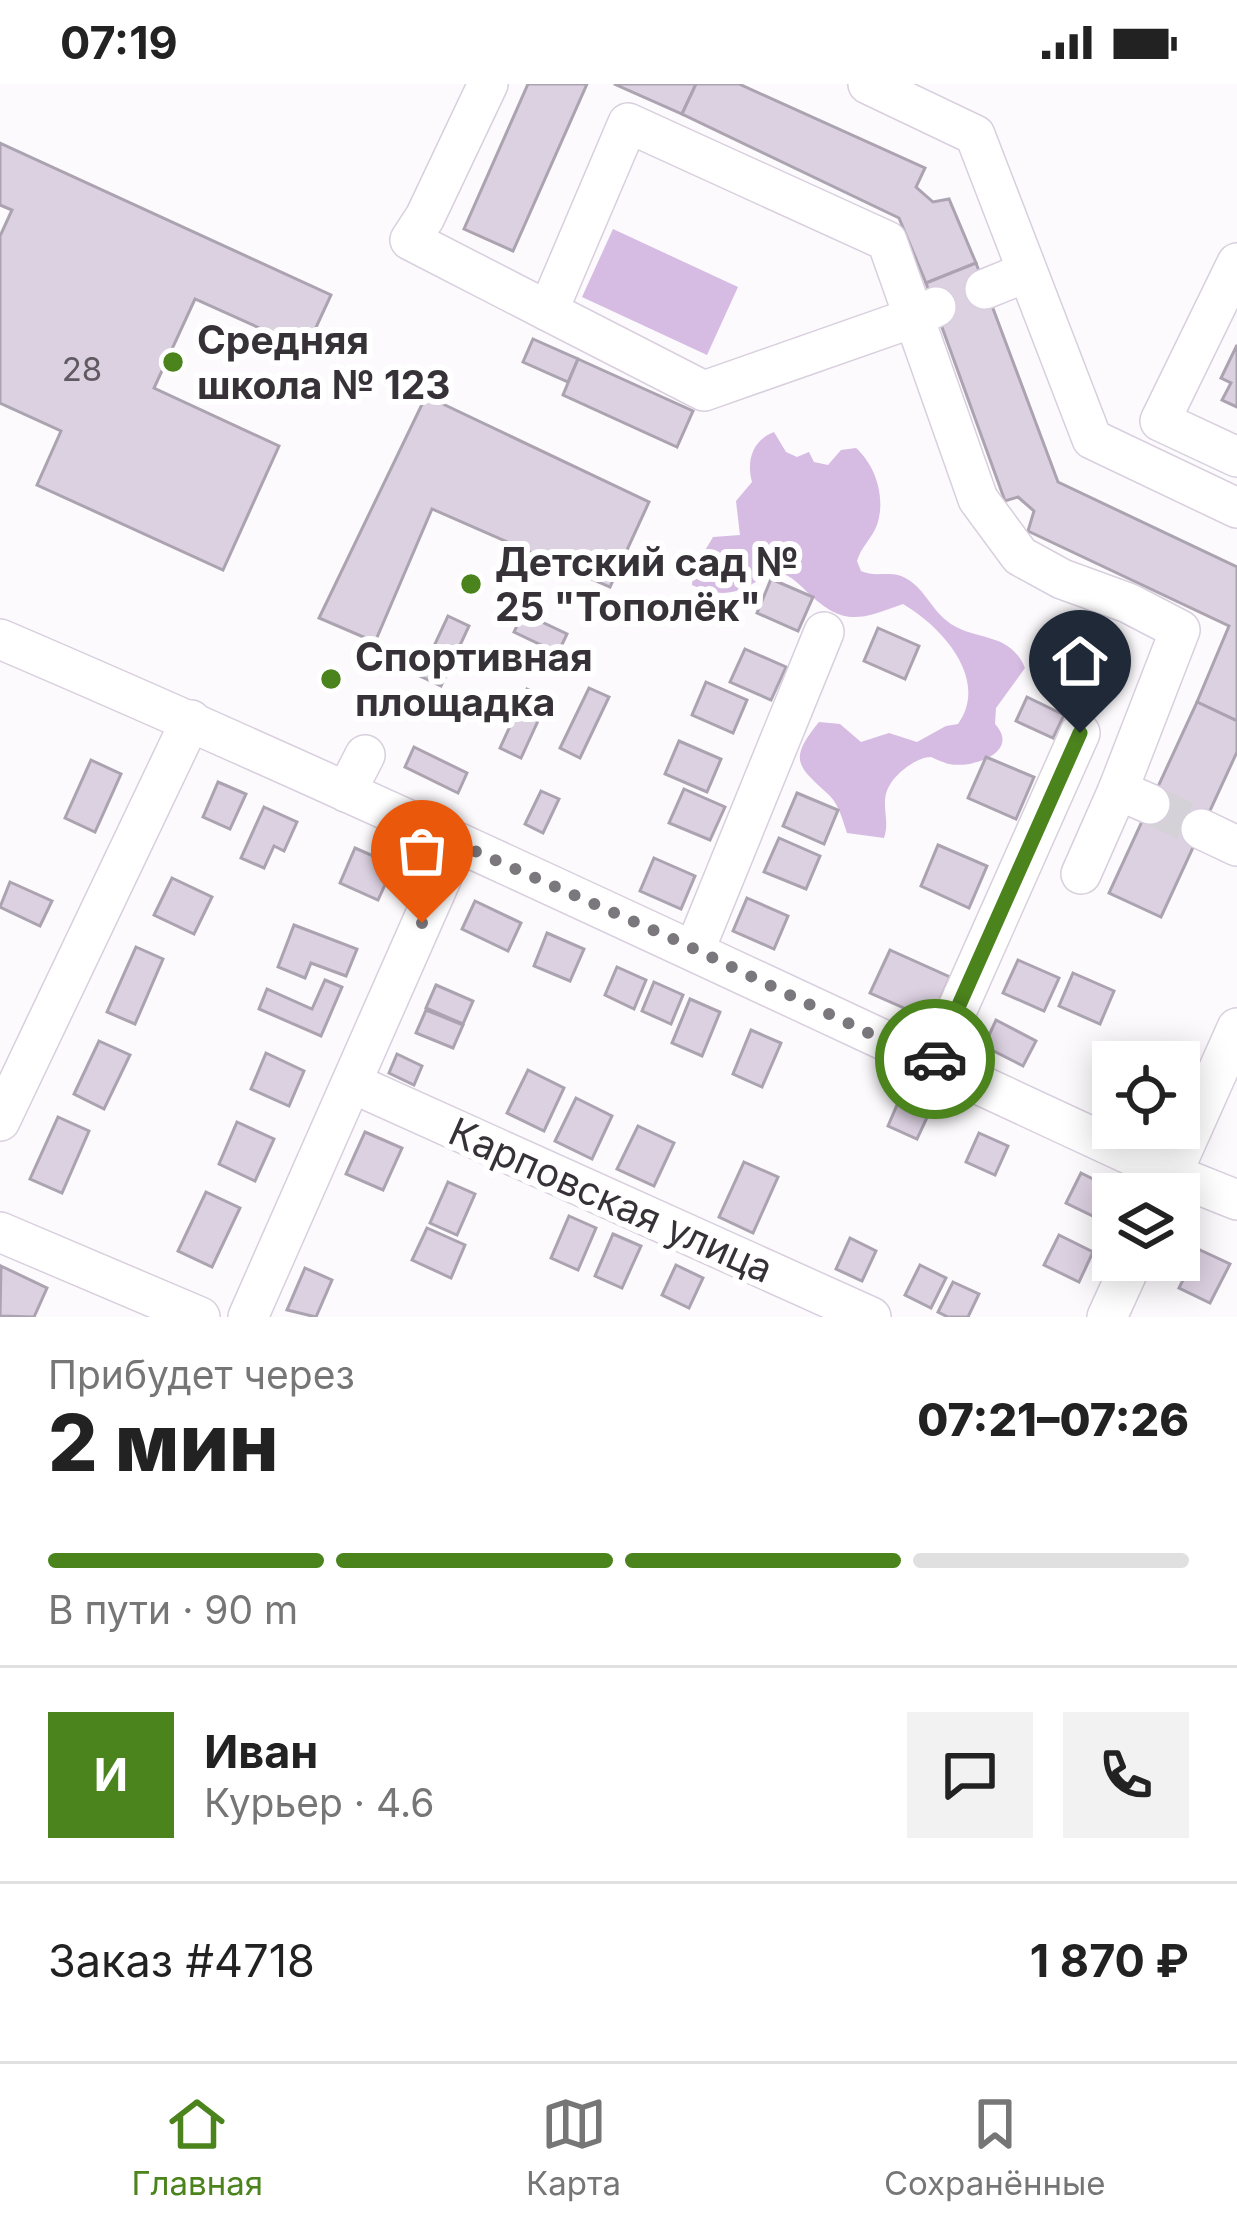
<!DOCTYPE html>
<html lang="ru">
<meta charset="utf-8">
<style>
body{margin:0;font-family:Inter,sans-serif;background:#f2f2f2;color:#222;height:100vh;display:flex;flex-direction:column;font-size:45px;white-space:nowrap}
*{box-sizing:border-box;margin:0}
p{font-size:39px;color:#767676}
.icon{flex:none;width:66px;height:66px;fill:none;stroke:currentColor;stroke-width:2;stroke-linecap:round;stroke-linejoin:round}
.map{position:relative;height:1233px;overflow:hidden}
.sheet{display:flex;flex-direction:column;background:#fff;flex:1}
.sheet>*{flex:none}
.buttons{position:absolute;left:1092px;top:957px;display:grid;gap:24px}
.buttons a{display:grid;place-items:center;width:108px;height:108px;border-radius:0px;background:#fff;box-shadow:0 6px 30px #0003;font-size:60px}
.pin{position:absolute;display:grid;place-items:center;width:102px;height:102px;color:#fff;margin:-123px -51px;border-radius:50% 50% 50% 0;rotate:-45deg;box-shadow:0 0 12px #0007}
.pin .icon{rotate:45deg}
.courier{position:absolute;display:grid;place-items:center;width:120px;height:120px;margin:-60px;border:9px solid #4b831d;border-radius:50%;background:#fff;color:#222;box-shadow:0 3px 15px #0007}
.head em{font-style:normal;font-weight:800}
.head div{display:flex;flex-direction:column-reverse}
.head{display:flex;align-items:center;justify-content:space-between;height:204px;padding:0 48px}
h1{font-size:78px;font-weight:800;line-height:90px}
.bar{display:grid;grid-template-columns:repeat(4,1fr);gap:18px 12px;align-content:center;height:144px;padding:0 48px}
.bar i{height:15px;border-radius:9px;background:#e0e0e0}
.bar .active{background:#4b831d}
.bar p{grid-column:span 4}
.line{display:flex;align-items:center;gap:30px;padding:0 48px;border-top:3px solid #e0e0e0}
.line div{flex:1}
.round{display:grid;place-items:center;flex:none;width:126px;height:126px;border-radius:0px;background:#f2f2f2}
.status{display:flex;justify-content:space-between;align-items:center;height:84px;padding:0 60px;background:#fff;direction:ltr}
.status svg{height:33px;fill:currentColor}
.dock{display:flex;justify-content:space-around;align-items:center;height:168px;border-top:3px solid #e0e0e0;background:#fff;font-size:33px;color:#767676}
.dock a{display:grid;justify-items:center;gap:6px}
.dock .active{color:#4b831d}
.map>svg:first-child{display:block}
.green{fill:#d6bbe3}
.building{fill:#dcd1e1;stroke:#aca3b1;stroke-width:3}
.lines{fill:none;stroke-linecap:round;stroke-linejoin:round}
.minor-tunnel{stroke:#d4d2d6;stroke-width:39;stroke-dasharray:39 20;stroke-linecap:butt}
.minor-casing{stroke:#d9cfde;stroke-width:42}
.minor{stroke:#fff;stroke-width:39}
.done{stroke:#7b787d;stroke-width:12;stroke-dasharray:0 21.6}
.route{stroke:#4b831d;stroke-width:15}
.poi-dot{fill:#4b831d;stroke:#fff;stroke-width:4.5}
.labels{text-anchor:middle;stroke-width:12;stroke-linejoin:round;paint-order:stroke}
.number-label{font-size:33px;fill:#605a62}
.poi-label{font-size:39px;font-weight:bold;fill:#363238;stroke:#fff;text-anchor:start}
.street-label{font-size:39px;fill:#363238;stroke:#fff}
</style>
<div class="status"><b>07:19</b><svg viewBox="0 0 49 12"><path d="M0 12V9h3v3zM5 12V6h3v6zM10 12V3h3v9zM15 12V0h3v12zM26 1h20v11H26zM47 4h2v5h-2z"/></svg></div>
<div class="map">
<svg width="1237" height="1233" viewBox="0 0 1237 1233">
<rect width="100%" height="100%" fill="#fcfafd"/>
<!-- green -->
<g class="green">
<path d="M613,145L738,203L707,271L582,213Z"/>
<path d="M774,348L786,368L797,373L809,368L814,378L828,381L841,366L856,364C876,382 886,414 877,441C872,454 861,463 857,477L861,487C874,493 885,488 898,491C922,498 929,523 947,537C973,558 1009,546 1025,584L996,624L995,640C1021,668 973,685 949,680C947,680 933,674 931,673C917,673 898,688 891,699C878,718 891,734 884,754L847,749C843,737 839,721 830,712C798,682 787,677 819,638L840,640L861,658L889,649L917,658L946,642L958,640C990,595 941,542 903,520C857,537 843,542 806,507C795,496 789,490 773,487C742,507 728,517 692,501L693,487L713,453L740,451L736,417L752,398C746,376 753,356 774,348Z"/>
</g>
<!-- building -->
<g class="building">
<path d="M528,0H587L513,167L464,145Z"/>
<path d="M614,0H696L682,30Z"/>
<path d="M696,0H739L925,84L916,103L933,118L949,115L976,179L926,199L899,134L682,30Z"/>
<path d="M0,59L331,211L306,265L195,215L154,304L279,362L223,486L37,401L61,347L0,319V152L12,126L0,121Z"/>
<path d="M976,179L1058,398L1237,483V637L1197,618L1229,542L1028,447L1034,427L1018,413L1005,417L926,199Z"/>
<path d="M533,255L578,275L568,298L523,278Z"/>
<path d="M1237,261V323L1222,316L1231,299L1221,294Z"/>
<path d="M578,275L693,327L677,363L563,311Z"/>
<path d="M426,312L649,418L610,503L432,425L375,558L319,534Z"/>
<path d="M771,495L813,513L798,547L757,529Z"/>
<path d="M523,529L567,550L558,569L514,548Z"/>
<path d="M448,532L469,542L441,602L420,592Z"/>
<path d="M878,544L919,562L905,595L864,577Z"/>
<path d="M745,565L786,583L771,616L730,598Z"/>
<path d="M706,598L747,616L733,649L692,631Z"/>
<path d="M589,604L609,613L580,674L560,664Z"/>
<path d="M527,605L548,615L521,674L500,664Z"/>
<path d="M1027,613L1064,631L1053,654L1016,637Z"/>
<path d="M1197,618L1237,637V668L1161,833L1109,809Z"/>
<path d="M679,657L721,675L707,708L665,690Z"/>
<path d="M414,663L467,689L458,709L405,683Z"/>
<path d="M986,673L1034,693L1016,735L968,714Z"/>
<path d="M91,676L121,690L95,748L65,734Z"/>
<path d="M218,698L246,710L230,745L203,733Z"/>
<path d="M684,705L725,723L710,756L669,739Z"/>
<path d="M541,707L559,715L543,749L525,740Z"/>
<path d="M797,709L838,726L824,760L783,742Z"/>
<path d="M264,723L297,738L284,767L274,762L264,784L241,774Z"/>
<path d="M779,754L820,772L806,805L764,788Z"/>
<path d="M938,761L987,782L969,824L921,802Z"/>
<path d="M355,764L394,781L378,816L340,799Z"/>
<path d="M654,774L695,792L681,825L640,807Z"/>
<path d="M172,794L212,813L194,850L154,831Z"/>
<path d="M10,798L52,817L40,842L0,823Z"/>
<path d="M747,814L788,832L774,865L733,847Z"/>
<path d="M475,817L521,839L508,867L462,845Z"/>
<path d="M294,841L357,865L346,892L311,879L305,894L278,883Z"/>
<path d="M547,849L584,865L570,897L534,882Z"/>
<path d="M136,863L163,875L135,940L107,928Z"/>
<path d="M890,866L950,893L931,936L870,909Z"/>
<path d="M1018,876L1059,894L1044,927L1003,909Z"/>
<path d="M617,883L646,896L634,925L605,911Z"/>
<path d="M1073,889L1114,907L1100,940L1059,922Z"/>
<path d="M325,896L342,903L321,952L259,925L267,905L312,925Z"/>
<path d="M654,898L683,911L671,940L642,927Z"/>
<path d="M436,901L473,917L463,940L426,924Z"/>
<path d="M690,915L720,928L702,972L672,959Z"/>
<path d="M426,926L463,941L453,964L416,949Z"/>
<path d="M996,936L1036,957L1023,982L984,962Z"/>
<path d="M751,946L781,959L762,1003L733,990Z"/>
<path d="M99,957L130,971L104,1025L74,1010Z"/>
<path d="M266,969L304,987L289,1022L251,1005Z"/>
<path d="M397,970L422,982L414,1001L389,989Z"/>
<path d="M528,986L564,1004L544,1047L507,1029Z"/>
<path d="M576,1014L612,1032L592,1075L555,1057Z"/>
<path d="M900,1014L930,1027L917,1055L888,1042Z"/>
<path d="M58,1033L89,1047L62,1109L30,1095Z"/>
<path d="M237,1038L274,1055L255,1097L219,1080Z"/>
<path d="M638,1042L674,1059L654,1102L617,1085Z"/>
<path d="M365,1048L402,1064L383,1106L346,1090Z"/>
<path d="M979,1049L1008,1062L995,1091L966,1078Z"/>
<path d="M744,1078L778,1093L753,1149L719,1133Z"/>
<path d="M1081,1089L1115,1106L1101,1136L1066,1119Z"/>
<path d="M448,1098L475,1110L457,1151L430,1139Z"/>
<path d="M206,1108L240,1124L212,1183L178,1167Z"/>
<path d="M569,1132L596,1144L578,1186L551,1174Z"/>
<path d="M427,1144L465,1161L451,1194L412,1176Z"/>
<path d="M613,1150L641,1162L622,1204L595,1192Z"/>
<path d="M1059,1151L1093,1168L1079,1198L1044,1181Z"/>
<path d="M850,1154L876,1167L862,1197L836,1185Z"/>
<path d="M1198,1165L1230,1180L1210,1219L1179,1204Z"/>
<path d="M676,1181L703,1194L689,1224L662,1211Z"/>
<path d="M920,1181L946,1194L931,1224L905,1211Z"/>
<path d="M1,1182L47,1204L34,1233L0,1232Z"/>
<path d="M305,1184L332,1196L316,1233L287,1226Z"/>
<path d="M953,1198L979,1210L968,1233H948L938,1228Z"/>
</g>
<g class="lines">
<!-- minor-tunnel -->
<path class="minor-tunnel" d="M1150,720L1201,745"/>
<!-- minor casing -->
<g class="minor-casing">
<g id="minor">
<path d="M488,0L425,133L410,156L548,227"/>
<path d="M868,0L975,51L1092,355L1237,424"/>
<path d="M1237,179L1160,337L1237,373"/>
<path d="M985,205L1027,188"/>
<path d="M936,223L915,233L704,307L548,227L628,39L887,157L978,415L1020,472L1062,495L1128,519L1180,546L1118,706L1150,720"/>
<path d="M0,555C395,724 782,910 1172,1090L1237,1116"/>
<path d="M346,708L365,671"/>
<path d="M1201,745L1237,762"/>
<path d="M1081,790L1118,706"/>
<path d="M695,865L824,548"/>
<path d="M933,980L1080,649"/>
<path d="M352,999L871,1233"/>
<path d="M0,1037L191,636"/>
<path d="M1163,1110L1237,944"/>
<path d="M0,1148L200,1233"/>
<path d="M248,1233L457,759"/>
<path d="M1107,1233L1133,1176"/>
</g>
</g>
<!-- minor -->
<use href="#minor" class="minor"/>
</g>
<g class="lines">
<!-- done -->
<path class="done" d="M422,839L457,759L682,859L933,980L935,975"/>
<!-- route -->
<path class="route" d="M935,975L1080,649"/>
</g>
<!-- markers -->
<g class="poi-dot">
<circle cx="173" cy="278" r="12"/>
<circle cx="471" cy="500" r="12"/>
<circle cx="331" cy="595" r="12"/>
</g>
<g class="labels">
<!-- number labels -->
<g class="number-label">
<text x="82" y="297">28</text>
</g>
<!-- poi labels -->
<g class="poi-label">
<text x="197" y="270">Средняя<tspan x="197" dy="45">школа № 123</tspan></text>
<text x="495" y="492">Детский сад №<tspan x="495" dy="45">25 "Тополёк"</tspan></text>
<text x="355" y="587">Спортивная<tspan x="355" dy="45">площадка</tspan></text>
</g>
<!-- street labels -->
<g class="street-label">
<text transform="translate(611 1116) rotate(24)" y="14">Карповская улица</text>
</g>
</g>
</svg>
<div class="buttons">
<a><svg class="icon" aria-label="locate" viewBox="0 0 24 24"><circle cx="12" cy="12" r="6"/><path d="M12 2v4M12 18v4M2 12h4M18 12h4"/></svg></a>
<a><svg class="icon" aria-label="layers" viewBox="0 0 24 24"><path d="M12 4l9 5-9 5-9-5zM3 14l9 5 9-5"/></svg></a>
</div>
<div class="pin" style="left:422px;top:839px;background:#ea580c"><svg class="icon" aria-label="bag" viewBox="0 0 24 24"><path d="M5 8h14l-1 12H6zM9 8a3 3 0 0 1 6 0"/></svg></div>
<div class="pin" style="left:1080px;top:649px;background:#1f2937"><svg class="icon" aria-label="home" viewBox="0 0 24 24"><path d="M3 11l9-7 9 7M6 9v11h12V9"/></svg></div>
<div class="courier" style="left:935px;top:975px"><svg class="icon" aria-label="car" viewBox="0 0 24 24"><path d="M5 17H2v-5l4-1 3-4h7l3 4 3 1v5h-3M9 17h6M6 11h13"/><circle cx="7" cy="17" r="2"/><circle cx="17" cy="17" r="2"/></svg></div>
</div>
<section class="sheet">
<div class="head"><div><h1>2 мин</h1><p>Прибудет через</p></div><em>07:21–07:26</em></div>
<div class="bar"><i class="active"></i><i class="active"></i><i class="active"></i><i></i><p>В пути · 90 m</p></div>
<div class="line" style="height:216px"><b class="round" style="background:#4b831d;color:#fff">И</b><div><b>Иван</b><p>Курьер · 4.6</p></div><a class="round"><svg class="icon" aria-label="chat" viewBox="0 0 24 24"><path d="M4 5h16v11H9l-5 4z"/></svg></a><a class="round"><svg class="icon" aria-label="phone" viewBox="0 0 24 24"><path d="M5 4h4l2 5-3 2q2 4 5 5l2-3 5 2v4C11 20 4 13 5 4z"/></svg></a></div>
<div class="line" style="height:156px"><div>Заказ #4718</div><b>1 870 ₽</b></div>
</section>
<nav class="dock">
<a class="active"><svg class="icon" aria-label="home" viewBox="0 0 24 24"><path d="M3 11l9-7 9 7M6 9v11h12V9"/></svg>Главная</a>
<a><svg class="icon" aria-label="map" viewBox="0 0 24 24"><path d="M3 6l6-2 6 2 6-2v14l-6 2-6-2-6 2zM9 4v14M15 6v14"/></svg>Карта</a>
<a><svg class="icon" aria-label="saved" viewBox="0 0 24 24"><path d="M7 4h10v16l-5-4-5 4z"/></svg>Сохранённые</a>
</nav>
